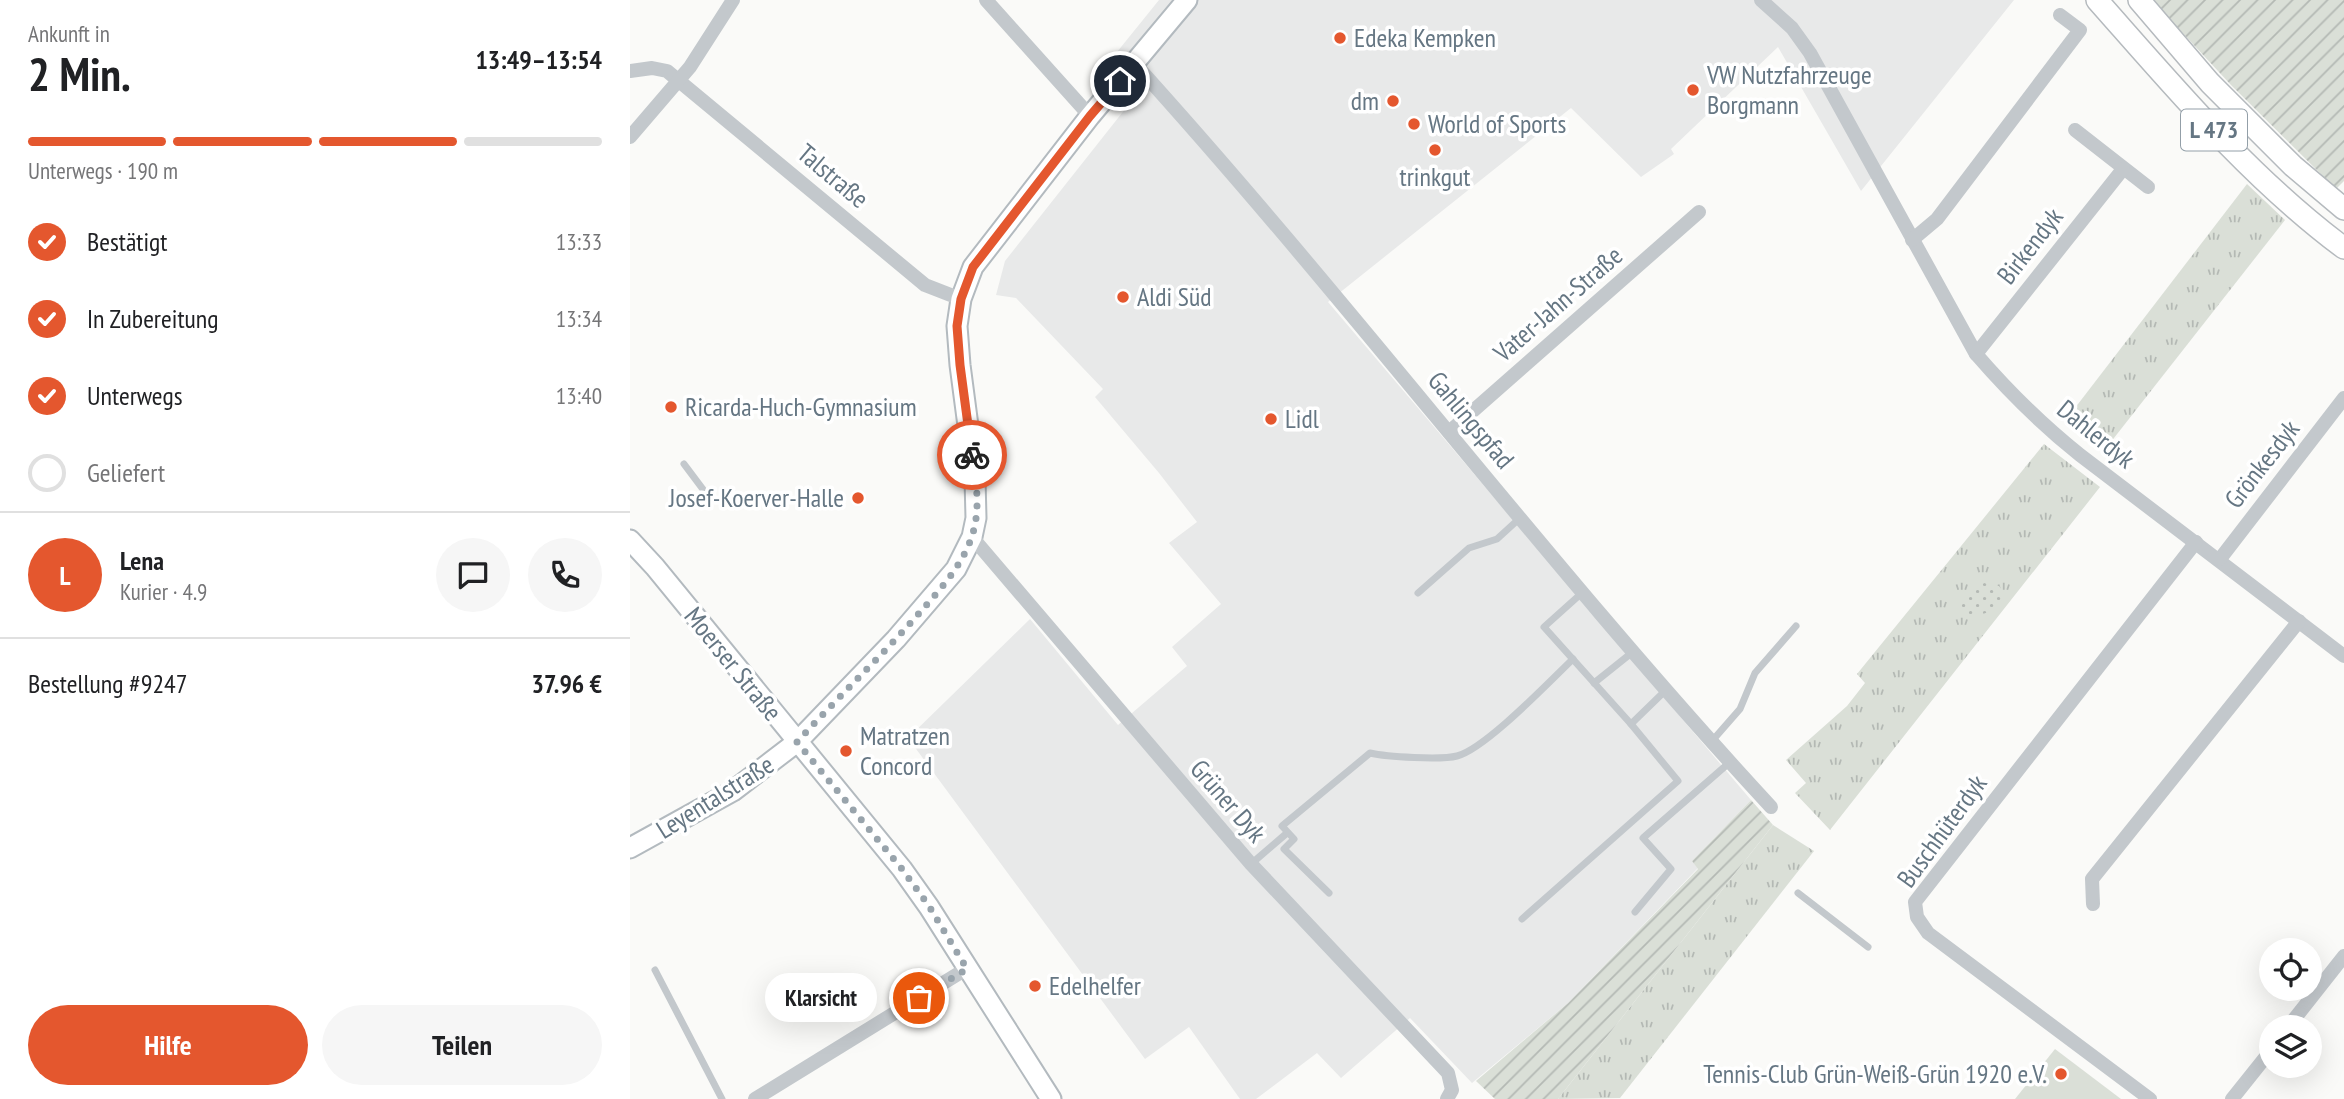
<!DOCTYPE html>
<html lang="de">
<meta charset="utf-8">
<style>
body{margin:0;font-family:"PT Sans Narrow",sans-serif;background:#f6f6f6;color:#202124;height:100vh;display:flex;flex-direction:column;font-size:26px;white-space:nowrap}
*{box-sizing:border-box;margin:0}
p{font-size:23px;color:#757577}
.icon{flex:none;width:38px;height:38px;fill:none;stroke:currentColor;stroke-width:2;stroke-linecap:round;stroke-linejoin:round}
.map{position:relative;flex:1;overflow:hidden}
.drawer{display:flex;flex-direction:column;background:#fff;width:630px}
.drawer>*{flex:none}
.controls{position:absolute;left:1629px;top:938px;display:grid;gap:14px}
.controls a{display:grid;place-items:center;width:63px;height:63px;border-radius:50%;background:#fff;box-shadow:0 7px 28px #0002;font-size:35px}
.pin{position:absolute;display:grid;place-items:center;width:60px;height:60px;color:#fff;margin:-30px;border:4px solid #fff;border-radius:50%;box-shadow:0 2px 7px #0007}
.courier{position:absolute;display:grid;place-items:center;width:70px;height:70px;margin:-35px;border:5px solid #e4572e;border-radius:50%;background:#fff;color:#222;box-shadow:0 2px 9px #0007}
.bubble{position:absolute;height:49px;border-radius:24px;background:#fff;box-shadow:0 7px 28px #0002;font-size:23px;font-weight:700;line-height:49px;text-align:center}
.overview em{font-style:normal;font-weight:700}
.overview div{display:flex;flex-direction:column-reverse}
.overview{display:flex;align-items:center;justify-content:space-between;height:119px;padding:0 28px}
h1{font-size:46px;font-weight:700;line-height:52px}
.bar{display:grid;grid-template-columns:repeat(4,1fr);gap:10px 7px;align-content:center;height:84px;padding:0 28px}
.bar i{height:9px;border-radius:5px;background:#e0e0e0}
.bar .current{background:#e4572e}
.bar p{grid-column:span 4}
.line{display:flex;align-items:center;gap:18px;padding:0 28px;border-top:2px solid #e0e0e0}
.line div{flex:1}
.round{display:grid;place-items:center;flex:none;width:74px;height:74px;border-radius:37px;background:#f6f6f6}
ol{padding:0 28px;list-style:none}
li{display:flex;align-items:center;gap:21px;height:77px}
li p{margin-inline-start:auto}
li .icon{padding:7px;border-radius:50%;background:#e4572e;color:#fff;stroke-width:4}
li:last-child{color:#757577}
li i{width:38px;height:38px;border:4px solid #e0e0e0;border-radius:50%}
.cta{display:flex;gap:14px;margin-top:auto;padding:14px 28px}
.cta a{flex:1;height:80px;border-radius:42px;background:#e4572e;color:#fff;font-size:28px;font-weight:700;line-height:80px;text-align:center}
.cta a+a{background:#f6f6f6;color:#202124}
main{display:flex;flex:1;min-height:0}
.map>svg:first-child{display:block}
.built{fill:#e8e9e9}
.grass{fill:url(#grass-tufts)}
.park{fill:url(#park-dots)}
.garden{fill:url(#garden-furrows)}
.pitch{fill:#dadfd7}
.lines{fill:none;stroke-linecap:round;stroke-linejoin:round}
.secondary-casing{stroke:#b3babf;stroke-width:23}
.primary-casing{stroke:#b5babe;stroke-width:24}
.lane{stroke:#c3c8cc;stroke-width:7}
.street{stroke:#c3c8cc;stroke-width:14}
.secondary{stroke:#fff;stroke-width:19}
.primary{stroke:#fff;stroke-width:21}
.done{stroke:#99a4ac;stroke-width:7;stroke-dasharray:0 12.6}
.route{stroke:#e4572e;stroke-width:9}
.poi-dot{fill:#e4572e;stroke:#fff;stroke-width:2.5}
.labels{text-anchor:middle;stroke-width:7;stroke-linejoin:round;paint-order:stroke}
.shield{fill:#fff;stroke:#939fa8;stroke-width:2}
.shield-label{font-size:24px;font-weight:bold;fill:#657683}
.poi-label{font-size:26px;fill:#657683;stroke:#fff;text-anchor:start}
.street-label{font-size:26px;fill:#657683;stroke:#fff}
</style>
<main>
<section class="drawer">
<div class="overview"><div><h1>2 Min.</h1><p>Ankunft in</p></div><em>13:49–13:54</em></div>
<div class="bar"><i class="current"></i><i class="current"></i><i class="current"></i><i></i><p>Unterwegs · 190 m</p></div>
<ol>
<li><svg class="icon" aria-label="check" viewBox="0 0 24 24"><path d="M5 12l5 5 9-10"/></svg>Bestätigt<p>13:33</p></li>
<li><svg class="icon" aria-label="check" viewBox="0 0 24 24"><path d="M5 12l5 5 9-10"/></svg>In Zubereitung<p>13:34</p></li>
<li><svg class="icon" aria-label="check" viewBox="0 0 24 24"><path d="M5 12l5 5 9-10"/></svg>Unterwegs<p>13:40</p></li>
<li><i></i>Geliefert</li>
</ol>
<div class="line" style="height:126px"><b class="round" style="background:#e4572e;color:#fff">L</b><div><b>Lena</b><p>Kurier · 4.9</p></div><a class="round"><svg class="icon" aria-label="chat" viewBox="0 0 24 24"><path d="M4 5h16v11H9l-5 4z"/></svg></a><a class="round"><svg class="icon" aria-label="phone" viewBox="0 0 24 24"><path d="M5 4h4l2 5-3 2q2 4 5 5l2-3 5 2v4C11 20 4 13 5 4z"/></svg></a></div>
<div class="line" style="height:91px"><div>Bestellung #9247</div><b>37.96 €</b></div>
<div class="cta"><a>Hilfe</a><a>Teilen</a></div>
</section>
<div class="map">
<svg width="1714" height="1099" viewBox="0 0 1714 1099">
<defs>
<pattern id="grass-tufts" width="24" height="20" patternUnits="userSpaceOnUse" patternTransform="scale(1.75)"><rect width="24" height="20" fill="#dadfd7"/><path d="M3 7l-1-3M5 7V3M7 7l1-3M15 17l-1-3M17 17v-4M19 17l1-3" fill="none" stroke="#b4b9b4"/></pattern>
<pattern id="park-dots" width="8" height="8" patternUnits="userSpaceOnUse" patternTransform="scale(1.75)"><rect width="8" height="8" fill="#dadfd7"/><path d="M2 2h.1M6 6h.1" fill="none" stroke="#b4b9b4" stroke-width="1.8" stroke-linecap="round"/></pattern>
<pattern id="garden-furrows" width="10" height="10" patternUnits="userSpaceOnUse" patternTransform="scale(1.75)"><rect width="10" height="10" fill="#dadfd7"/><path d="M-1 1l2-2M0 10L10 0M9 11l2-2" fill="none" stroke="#b4b9b4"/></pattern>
</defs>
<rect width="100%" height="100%" fill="#fafaf8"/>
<!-- built -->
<path class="built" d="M529,0H1384L1231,191L1148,47L1041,149L1044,154L1011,177L941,108L698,302L1121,800L1062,861L1068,868L938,1003L842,1083L780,1018L711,1078L687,1053L626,1099H610L559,1027L515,1059L278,738L400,619L488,725L557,666L542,647L591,604L539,543L567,522L529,473L465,397L473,389L386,298L366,295L375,261L507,94L487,52Z"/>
<!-- grass -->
<g class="grass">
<path d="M1617,184L1655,220L1473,452L1435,421Z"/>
<path d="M1414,444L1470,487L1200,830L1165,793L1176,783L1156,760L1217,706L1235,683L1227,674Z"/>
<path d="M1143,825L1184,851L990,1098L928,1099Z"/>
</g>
<!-- park -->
<path class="park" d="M1354,583L1369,586C1388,606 1349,619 1333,615L1328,608C1330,594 1342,588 1354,583Z"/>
<!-- garden -->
<g class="garden">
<path d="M1522,0H1714V181L1706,189L1601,85Z"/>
<path d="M1121,800L1143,825L928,1099H865L846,1081L938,1003L1068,869L1062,861Z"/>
</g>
<!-- pitch -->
<path class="pitch" d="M1425,1049L1491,1099H1385Z"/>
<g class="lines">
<!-- secondary casing -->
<g class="secondary-casing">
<g id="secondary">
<path d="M0,540L25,567L272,869L299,907L421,1099"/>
<path d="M0,848L103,791L167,742L266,639L326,569L342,537L346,518L345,479L330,365L327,326L331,299L343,267L460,116L557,0"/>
</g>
</g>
<!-- primary casing -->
<g class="primary-casing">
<g id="primary">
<path d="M1467,0C1544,87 1620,178 1714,248"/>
<path d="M1509,0L1580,83L1663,166L1714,209"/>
</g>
</g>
<!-- lane -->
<g class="lane">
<path d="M54,464L81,500"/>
<path d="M953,592L914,627L1001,724L1036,690"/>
<path d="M788,593L839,548L867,539L890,518"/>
<path d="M964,683L1004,651"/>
<path d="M1082,741L1110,709L1125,673L1166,626"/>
<path d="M621,864L657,833"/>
<path d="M699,893L654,849L664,839L652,826L740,753C757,757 811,760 827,756C855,749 919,682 943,659"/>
<path d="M1168,893L1238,947"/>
<path d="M1005,912L1041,869L1013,838L1100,762"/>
<path d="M892,919L1048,781L1001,724"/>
<path d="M25,970L92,1099"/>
</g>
<!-- street -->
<g class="street">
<path d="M356,0L460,116"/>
<path d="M1131,0L1162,28L1180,53L1346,354C1378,391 1411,424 1450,455L1714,656"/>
<path d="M505,64C724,306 920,568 1141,807"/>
<path d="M0,71L22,68L37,71L295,285L331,299"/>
<path d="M1445,130L1518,187"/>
<path d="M0,137L60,67L103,0"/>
<path d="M1282,240L1307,219L1450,30L1430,15"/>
<path d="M1346,354L1493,169"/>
<path d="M819,432L1069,212"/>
<path d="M342,537L621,864L818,1073L822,1090L817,1099"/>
<path d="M1590,559L1714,398"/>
<path d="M1463,904L1462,879L1669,621"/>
<path d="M1658,1027L1714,956"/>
<path d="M125,1099L336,969"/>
<path d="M1520,1099L1298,933L1287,917L1285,902L1566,542"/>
<path d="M1602,1099L1642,1049"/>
</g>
<!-- secondary -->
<use href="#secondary" class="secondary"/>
<!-- primary -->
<use href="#primary" class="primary"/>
</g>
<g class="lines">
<!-- done -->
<path class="done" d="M289,998L337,969L299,906L272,869L167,742C208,697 252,656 292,610C313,586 336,561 344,529C350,505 346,479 342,455"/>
<!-- route -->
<path class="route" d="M342,455L330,365L327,326L331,299L343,267L460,116L490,81"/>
</g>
<!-- markers -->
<g class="poi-dot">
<circle cx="710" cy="38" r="7"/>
<circle cx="1063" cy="90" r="7"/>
<circle cx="763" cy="101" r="7"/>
<circle cx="784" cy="124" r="7"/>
<circle cx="805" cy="150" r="7"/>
<circle cx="493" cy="297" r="7"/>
<circle cx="41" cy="407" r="7"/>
<circle cx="641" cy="419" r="7"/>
<circle cx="228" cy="498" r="7"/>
<circle cx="216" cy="751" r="7"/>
<circle cx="405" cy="986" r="7"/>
<circle cx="1431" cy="1074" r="7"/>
</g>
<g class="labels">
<!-- shield labels -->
<rect class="shield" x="1551" y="109.5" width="66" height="41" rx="5"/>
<g class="shield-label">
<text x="1584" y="138">L 473</text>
</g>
<!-- poi labels -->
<g class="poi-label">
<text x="724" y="47">Edeka Kempken</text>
<text x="1077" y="84">VW Nutzfahrzeuge<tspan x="1077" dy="30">Borgmann</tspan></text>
<text x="749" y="110" text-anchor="end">dm</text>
<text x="798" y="133">World of Sports</text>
<text x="805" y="186" text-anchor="middle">trinkgut</text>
<text x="507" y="306">Aldi Süd</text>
<text x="55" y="416">Ricarda-Huch-Gymnasium</text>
<text x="655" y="428">Lidl</text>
<text x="214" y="507" text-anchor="end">Josef-Koerver-Halle</text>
<text x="230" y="745">Matratzen<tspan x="230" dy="30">Concord</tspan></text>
<text x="419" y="995">Edelhelfer</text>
<text x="1417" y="1083" text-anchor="end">Tennis-Club Grün-Weiß-Grün 1920 e.V.</text>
</g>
<!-- street labels -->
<g class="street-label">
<text transform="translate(203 176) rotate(40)" y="9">Talstraße</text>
<text transform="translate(1400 246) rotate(-52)" y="9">Birkendyk</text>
<text transform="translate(928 304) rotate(-41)" y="9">Vater-Jahn-Straße</text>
<text transform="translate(841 420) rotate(50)" y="9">Gahlingspfad</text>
<text transform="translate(1466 434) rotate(39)" y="9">Dahlerdyk</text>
<text transform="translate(1632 464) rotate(-52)" y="9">Grönkesdyk</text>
<text transform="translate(103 664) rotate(51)" y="9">Moerser Straße</text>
<text transform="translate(85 797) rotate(-32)" y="9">Leyentalstraße</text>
<text transform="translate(598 801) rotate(49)" y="9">Grüner Dyk</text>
<text transform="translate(1312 831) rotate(-54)" y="9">Buschhüterdyk</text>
</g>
</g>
</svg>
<div class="controls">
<a><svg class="icon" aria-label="locate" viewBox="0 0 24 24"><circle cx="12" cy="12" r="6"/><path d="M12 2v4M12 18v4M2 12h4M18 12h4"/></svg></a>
<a><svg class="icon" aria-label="layers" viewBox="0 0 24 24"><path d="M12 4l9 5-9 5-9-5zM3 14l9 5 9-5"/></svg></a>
</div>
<div class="pin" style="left:289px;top:998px;background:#ea580c"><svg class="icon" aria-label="bag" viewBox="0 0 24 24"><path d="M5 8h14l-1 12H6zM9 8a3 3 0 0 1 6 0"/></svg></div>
<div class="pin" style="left:490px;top:81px;background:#1f2937"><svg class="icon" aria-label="home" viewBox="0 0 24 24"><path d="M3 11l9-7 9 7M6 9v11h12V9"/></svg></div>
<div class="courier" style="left:342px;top:455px"><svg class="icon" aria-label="bike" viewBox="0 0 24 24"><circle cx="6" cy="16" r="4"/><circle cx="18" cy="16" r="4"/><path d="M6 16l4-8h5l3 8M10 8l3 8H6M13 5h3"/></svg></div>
<div class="bubble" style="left:135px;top:973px;width:112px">Klarsicht</div>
</div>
</main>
